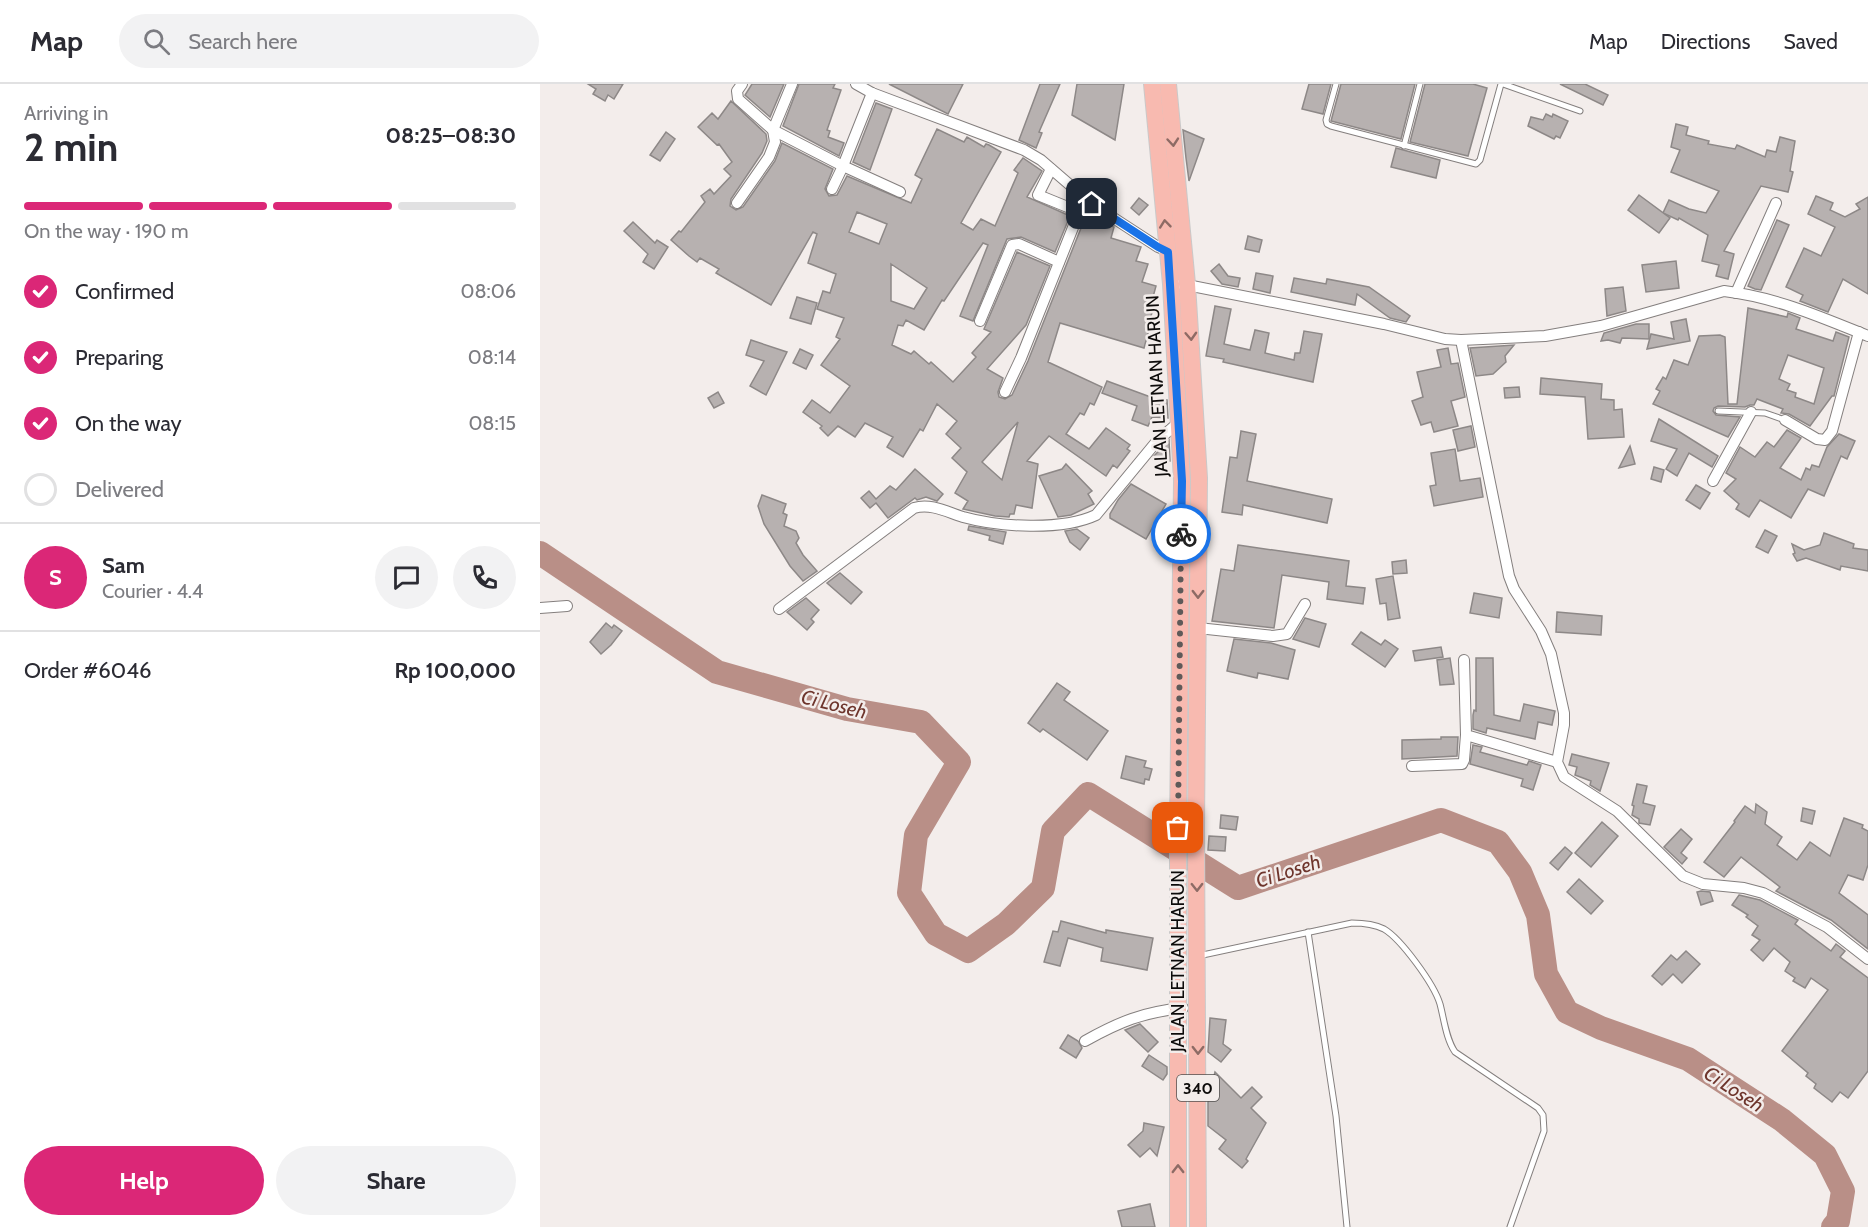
<!DOCTYPE html>
<meta charset="utf-8">
<style>
body{margin:0;font-family:Cabin,sans-serif;background:#f2f2f3;color:#2b2b33;height:100vh;display:flex;flex-direction:column;font-size:22px;white-space:nowrap}
*{box-sizing:border-box;margin:0}
p{font-size:20px;color:#7c7c81}
.icon{flex:none;width:33px;height:33px;fill:none;stroke:currentColor;stroke-width:2;stroke-linecap:round;stroke-linejoin:round}
.map{position:relative;flex:1;overflow:hidden}
.details{display:flex;flex-direction:column;background:#fff;width:540px}
.details>*{flex:none}
.pin{position:absolute;display:grid;place-items:center;width:51px;height:51px;color:#fff;margin:-26px;border-radius:12px;box-shadow:0 3px 9px #0006}
.courier{position:absolute;display:grid;place-items:center;width:60px;height:60px;margin:-30px;border:4px solid #1a73e8;border-radius:50%;background:#fff;color:#222;box-shadow:0 2px 8px #0007}
.summary em{font-style:normal;font-weight:700}
.summary div{display:flex;flex-direction:column-reverse}
.summary{display:flex;align-items:center;justify-content:space-between;height:102px;padding:0 24px}
h1{font-size:39px;font-weight:700;line-height:45px}
.bar{display:grid;grid-template-columns:repeat(4,1fr);gap:9px 6px;align-content:center;height:72px;padding:0 24px}
.bar i{height:8px;border-radius:4px;background:#e1e1e2}
.bar .selected{background:#db2777}
.bar p{grid-column:span 4}
.line{display:flex;align-items:center;gap:15px;padding:0 24px;border-top:2px solid #e1e1e2}
.line div{flex:1}
.round{display:grid;place-items:center;flex:none;width:63px;height:63px;border-radius:32px;background:#f2f2f3}
ol{padding:0 24px;list-style:none}
li{display:flex;align-items:center;gap:18px;height:66px}
li p{margin-inline-start:auto}
li .icon{padding:6px;border-radius:50%;background:#db2777;color:#fff;stroke-width:4}
li:last-child{color:#7c7c81}
li i{width:33px;height:33px;border:3px solid #e1e1e2;border-radius:50%}
.button{display:flex;gap:12px;margin-top:auto;padding:12px 24px}
.button a{flex:1;height:69px;border-radius:36px;background:#db2777;color:#fff;font-size:24px;font-weight:700;line-height:69px;text-align:center}
.button a+a{background:#f2f2f3;color:#2b2b33}
header{display:flex;align-items:center;gap:36px;box-sizing:border-box;height:84px;padding:0 30px;background:#fff;border-bottom:2px solid #e1e1e2}
header strong{font-size:28px}
nav{display:flex;gap:33px;margin-inline-start:auto;font-size:21px}
.search{width:420px;height:54px;background:#f2f2f3;display:flex;align-items:center;gap:15px;box-sizing:border-box;padding:0 21px;border-radius:33px;color:#7c7c81;font-size:22px}
main{display:flex;flex:1;min-height:0}
.map>svg:first-child{display:block}
.lines{fill:none;stroke-linecap:round;stroke-linejoin:round}
.river{stroke:#b98f87;stroke-width:24}
.building{fill:#b7b1b0;stroke:#8d8887;stroke-width:1.5;fill-rule:evenodd}
.lane-casing{stroke:#847f7e;stroke-width:7}
.street-casing{stroke:#847f7e;stroke-width:12}
.primary-casing{stroke:#cac9c9;stroke-width:18}
.lane{stroke:#fff;stroke-width:5}
.street{stroke:#fff;stroke-width:10}
.primary{stroke:#f8bab0;stroke-width:16}
.oneway{stroke:#8e6b65}
.done{stroke:#5e5a59;stroke-width:6;stroke-dasharray:0 10.8}
.route{stroke:#1a73e8;stroke-width:8}
.labels{text-anchor:middle;stroke-width:5;stroke-linejoin:round;paint-order:stroke}
.shield{fill:#f3edeb;stroke:#524f4e;stroke-width:1.5}
.shield-label{font-size:16px;font-weight:bold;fill:#0d0b0a}
.street-label{font-size:18px;fill:#0d0b0a;stroke:#f3edeb}
.water-label{font-size:20px;font-style:italic;fill:#6e352c;stroke:#f3edeb}
</style>
<header>
<strong>Map</strong>
<div class="search"><svg class="icon" aria-label="search" viewBox="0 0 24 24"><circle cx="10" cy="10" r="6"/><path d="M15 15l6 6"/></svg>Search here</div>
<nav><a>Map</a><a>Directions</a><a>Saved</a></nav>
</header>
<main>
<section class="details">
<div class="summary"><div><h1>2 min</h1><p>Arriving in</p></div><em>08:25–08:30</em></div>
<div class="bar"><i class="selected"></i><i class="selected"></i><i class="selected"></i><i></i><p>On the way · 190 m</p></div>
<ol>
<li><svg class="icon" aria-label="check" viewBox="0 0 24 24"><path d="M5 12l5 5 9-10"/></svg>Confirmed<p>08:06</p></li>
<li><svg class="icon" aria-label="check" viewBox="0 0 24 24"><path d="M5 12l5 5 9-10"/></svg>Preparing<p>08:14</p></li>
<li><svg class="icon" aria-label="check" viewBox="0 0 24 24"><path d="M5 12l5 5 9-10"/></svg>On the way<p>08:15</p></li>
<li><i></i>Delivered</li>
</ol>
<div class="line" style="height:108px"><b class="round" style="background:#db2777;color:#fff">S</b><div><b>Sam</b><p>Courier · 4.4</p></div><a class="round"><svg class="icon" aria-label="chat" viewBox="0 0 24 24"><path d="M4 5h16v11H9l-5 4z"/></svg></a><a class="round"><svg class="icon" aria-label="phone" viewBox="0 0 24 24"><path d="M5 4h4l2 5-3 2q2 4 5 5l2-3 5 2v4C11 20 4 13 5 4z"/></svg></a></div>
<div class="line" style="height:78px"><div>Order #6046</div><b>Rp 100,000</b></div>
<div class="button"><a>Help</a><a>Share</a></div>
</section>
<div class="map">
<svg width="1328" height="1143" viewBox="0 0 1328 1143">
<rect width="100%" height="100%" fill="#f3edeb"/>
<g class="lines">
<!-- river -->
<path class="river" d="M0,469L177,588L307,625L381,638L419,678L376,751L369,809L396,850L428,867L466,840L503,804L513,747L548,710L698,804L901,736L958,758L980,788L998,831L1006,890L1027,928L1061,944L1148,975L1242,1036L1285,1071L1303,1107L1298,1137L1293,1143"/>
</g>
<!-- building -->
<g class="building">
<path d="M48,0H83L74,15L68,11L65,17L53,10L56,5Z"/>
<path d="M212,0H244L230,33L205,11Z"/>
<path d="M259,0H295L293,4L301,6L287,46L290,47L288,53L304,59L299,72L243,42Z"/>
<path d="M349,0H423L408,30Z"/>
<path d="M500,0H520L499,48L502,49L496,64L479,56Z"/>
<path d="M537,0H584L575,56L532,31Z"/>
<path d="M769,0H791L783,30L762,25Z"/>
<path d="M801,0H875L861,55L791,37Z"/>
<path d="M885,0H933L947,4L928,72L870,58Z"/>
<path d="M1020,0H1045L1068,11L1063,21Z"/>
<path d="M191,17L226,50L227,57L222,69L191,115L190,122L196,126L203,123L235,77L242,59L293,85L285,105L289,112L297,111L307,92L371,119L382,95L375,91L397,45L424,58L427,53L444,63L446,60L449,61L461,68L421,139L433,146L441,135L455,142L478,89L474,86L483,74L502,87L487,113L530,132L515,168L481,153L467,155L433,237L420,232L448,161L443,159L404,217L402,216L384,246L366,236L363,242L358,241L352,261L371,270L374,267L389,280L391,278L413,298L436,273L432,269L451,248L444,245L477,168L510,182L486,241L447,285L463,294L458,308L459,313L465,315L472,311L488,277L545,134V128L558,133L557,138L574,143L571,154L601,163L596,177L608,180L602,198L616,202L610,224L613,225L607,246H609L604,264L520,239L508,278L562,303L554,321L550,319L544,331L540,329L526,350L549,365L566,344L590,361L587,365L590,367L577,384L573,381L566,392L509,352L487,377L498,380L492,424L476,421L474,430H470L469,433L455,432L423,425L428,417L415,409L427,388L412,374L421,364L406,350L417,337L397,320L383,347L380,345L363,373L347,363L353,353L325,339L315,353L298,342L288,352L280,344L282,342L263,328L272,316L290,329L310,302L281,281L300,255L296,253L304,234L277,225L283,207L290,209L296,190L268,179L277,150L273,148L231,221L176,189L179,185L160,174L157,178L149,172L131,156L139,147L141,148L165,118L161,112L170,105L174,110L191,92L184,85L192,78L179,60L177,61L158,43L172,29L178,35ZM317,128L347,140L339,160L309,148ZM351,180L387,204L374,225L351,217ZM478,338L462,396L442,378Z"/>
<path d="M336,19L352,25L330,86L313,78Z"/>
<path d="M1006,30L1012,33L1013,30L1028,37L1020,54L1016,52L1014,55L988,42L991,33L1003,36Z"/>
<path d="M1136,40L1148,43L1146,51L1169,57L1168,60L1195,65L1197,61L1225,73L1227,66L1236,68L1240,53L1255,57L1250,87L1253,88L1248,108L1221,102L1184,167L1194,170L1188,195L1176,192L1179,181L1162,177L1168,151L1139,134L1138,136L1123,129L1129,116L1149,125L1166,129L1179,107L1131,88L1140,66L1131,63Z"/>
<path d="M643,46L664,55L649,97L646,74Z"/>
<path d="M126,48L135,55L120,77L110,71Z"/>
<path d="M856,64L900,76L896,94L851,83Z"/>
<path d="M1099,111L1130,134L1119,149L1088,126Z"/>
<path d="M1276,112L1293,119L1290,126L1305,133L1320,125L1316,120L1328,113V210L1303,195L1288,228L1260,217L1263,211L1246,203L1264,164L1281,172L1295,143L1268,130Z"/>
<path d="M599,114L608,121L599,131L591,124Z"/>
<path d="M1237,136L1249,141L1221,206L1215,205L1208,202Z"/>
<path d="M93,138L115,159L117,156L128,163L114,185L103,178L108,170L84,147Z"/>
<path d="M708,152L722,156L719,168L705,165Z"/>
<path d="M1136,177L1139,204L1106,208L1102,181Z"/>
<path d="M679,180L688,192L700,194L698,203L682,200L671,187Z"/>
<path d="M716,189L733,192L730,209L713,205Z"/>
<path d="M754,194L786,200L787,195L829,203L870,232L866,238L850,234L817,210L815,221L751,208Z"/>
<path d="M1083,203L1086,227L1067,232L1065,205Z"/>
<path d="M257,213L277,219L271,240L250,234Z"/>
<path d="M675,222L691,225L684,260L710,266L715,246L729,249L725,269L754,276L755,269H760L764,247L782,250L773,298L683,278L684,275L666,272Z"/>
<path d="M1208,224L1247,233L1248,229L1260,234L1256,245L1293,257L1296,248L1309,253L1294,312H1292L1270,342L1249,330L1241,329L1243,325L1217,315L1214,321H1210L1205,323L1178,322L1174,324L1173,327L1176,331L1200,333L1188,353L1113,320L1120,307L1116,305L1123,293L1126,295L1134,276L1148,281L1159,252L1180,251L1185,253L1188,320H1197ZM1248,271L1284,284L1274,320L1255,313L1256,309L1247,306L1250,300L1239,295Z"/>
<path d="M1146,235L1150,257L1107,265L1111,250L1134,255L1131,238Z"/>
<path d="M1096,240H1109V255L1082,254L1080,259L1068,256L1061,257L1064,249Z"/>
<path d="M211,256L247,268L226,311L210,302L224,277L206,271Z"/>
<path d="M974,261L965,272L966,278L953,290L936,292L930,264Z"/>
<path d="M908,264L911,280L918,279L925,313L911,317L918,342L894,348L891,338L881,341L872,317L883,313L877,288L901,283L897,266Z"/>
<path d="M260,265L273,271L266,285L253,279Z"/>
<path d="M1001,294L1062,300L1061,315L1074,316V326L1082,325L1084,353L1048,355L1045,313L1000,310Z"/>
<path d="M567,297L616,315L627,316L628,334L612,333L608,342L592,336L597,322L562,309Z"/>
<path d="M979,303L980,313L965,314L964,304Z"/>
<path d="M178,308L184,319L174,324L168,314Z"/>
<path d="M1119,335L1178,372L1172,383L1149,369L1137,392L1126,385L1137,365L1111,357Z"/>
<path d="M931,342L935,363L918,367L913,346Z"/>
<path d="M1247,346L1261,354L1240,384L1261,396L1266,384L1270,386L1272,381L1279,383L1287,363L1299,350L1315,357L1307,375L1301,372L1284,412L1268,405L1251,434L1220,416L1209,433L1196,425L1199,420L1184,407L1196,395L1186,389L1200,363L1215,373L1227,358L1234,363Z"/>
<path d="M701,347L716,350L707,397L792,415L787,439L703,421L702,431L682,428L690,373L697,374Z"/>
<path d="M629,356L630,377L613,376V373Z"/>
<path d="M1090,362L1095,380L1079,384Z"/>
<path d="M915,365L920,397L940,394L943,413L894,422L890,402L896,401L891,369Z"/>
<path d="M526,380L552,407L548,410L554,420L531,431L518,433L499,392L522,385Z"/>
<path d="M1114,383L1124,386L1121,398L1111,395Z"/>
<path d="M375,385L403,410L397,417L386,413L377,416L375,414L348,434L336,419L330,424L321,414L329,407L336,415L350,402L356,406Z"/>
<path d="M591,400L626,420L606,455L570,434V430L578,416Z"/>
<path d="M1156,401L1170,409L1160,425L1146,416Z"/>
<path d="M222,411L246,420L243,429L247,431L244,442L256,447L259,454L256,459L263,471L277,487L263,497L250,482L224,440L218,422Z"/>
<path d="M429,442L466,448L463,460L449,456L450,452L428,446Z"/>
<path d="M537,445L549,454L540,466L530,458L525,447Z"/>
<path d="M1225,446L1237,452L1228,469L1216,463Z"/>
<path d="M1284,449L1314,460L1313,464L1328,466V487L1301,482L1300,486L1266,474L1257,477L1253,470L1255,469L1252,460L1264,466L1280,461Z"/>
<path d="M698,461L809,477L806,502L825,504L823,520L787,515L789,498L742,491L734,544L672,537L681,485L694,487Z"/>
<path d="M866,476L867,489L853,490L852,478Z"/>
<path d="M300,489L322,508L311,520L287,499Z"/>
<path d="M853,492L860,534L848,536L846,519L840,520L836,495Z"/>
<path d="M934,509L962,514L959,534L930,529Z"/>
<path d="M266,514L279,526L271,535L274,538L267,546L247,528Z"/>
<path d="M1017,528L1062,532L1061,551L1016,548Z"/>
<path d="M765,534L786,540L779,563L753,555Z"/>
<path d="M66,539L72,544L74,541L82,547L71,561L61,570L50,558Z"/>
<path d="M821,548L841,561L845,556L858,565L845,583L812,560Z"/>
<path d="M694,555L731,559L755,566L748,595L718,589L717,594L687,587Z"/>
<path d="M901,563L903,573L875,577L873,567Z"/>
<path d="M910,574L914,600L900,601L897,576Z"/>
<path d="M936,574H953L954,631L980,637L984,620L1015,627L1012,641L998,638L995,655L947,644L946,649L933,645V631L934,626L936,627Z"/>
<path d="M517,599L530,608L524,616L568,647L547,676L503,645L500,648L488,639Z"/>
<path d="M901,653H918L917,672L862,675V656L901,655Z"/>
<path d="M933,661L942,663L940,668L987,681L989,677L1001,681L993,706L981,702L983,695L930,680Z"/>
<path d="M1032,670L1069,679L1060,707L1050,701L1051,697L1035,691L1037,683L1029,681Z"/>
<path d="M586,672L606,677L604,683L612,685L609,696L605,695L604,700L581,694Z"/>
<path d="M1097,700L1107,702L1103,719L1115,722L1110,741L1099,739V735L1092,731L1094,722L1092,721Z"/>
<path d="M1216,720L1227,728L1225,740L1242,753L1237,761L1257,776L1270,758L1290,772L1304,734L1323,741L1322,744L1328,747V781L1323,796L1308,791L1299,809L1328,831V865L1291,836L1236,807L1240,803L1201,773L1184,793L1164,778L1195,738L1194,737L1205,722L1215,729Z"/>
<path d="M1263,724L1275,727L1272,740L1261,737Z"/>
<path d="M681,731L698,733L696,746L680,744Z"/>
<path d="M1062,738L1078,752L1051,783L1035,769Z"/>
<path d="M1141,745L1152,755L1141,769L1147,774L1142,780L1124,763Z"/>
<path d="M669,752L686,753L685,767L668,766Z"/>
<path d="M1025,763L1032,769L1018,786L1010,779Z"/>
<path d="M1039,795L1063,817L1051,830L1027,808Z"/>
<path d="M1161,807L1170,808L1173,817L1161,821L1157,808Z"/>
<path d="M1199,811L1220,816L1258,836L1255,840L1291,867L1296,860L1305,867L1300,873L1328,894V987L1308,1014L1300,1008L1292,1018L1274,1004L1276,1000L1266,992L1268,989L1242,967L1288,906L1271,894L1265,904L1253,897L1255,894L1245,887L1250,878L1234,864L1223,877L1211,866L1220,856L1212,851L1218,842L1206,833L1208,831L1192,821Z"/>
<path d="M521,837L566,849V846L613,854L607,886L561,877L563,864L528,854L520,882L504,878L513,847L518,848Z"/>
<path d="M1146,867L1160,880L1142,899L1133,890L1122,901L1112,892L1131,871L1137,876Z"/>
<path d="M670,934L686,936L683,960L691,966L681,978L668,968Z"/>
<path d="M600,940L618,958L608,968L585,946Z"/>
<path d="M528,951L538,957L542,964L536,974L520,964Z"/>
<path d="M609,971L627,983V990L623,996L602,982Z"/>
<path d="M675,988L701,1014L712,1003L722,1013L711,1024L726,1039L706,1075L708,1077L702,1084L679,1065L686,1056L668,1042V1018Z"/>
<path d="M604,1039L624,1043L617,1072L610,1064L600,1073L588,1061L603,1047Z"/>
<path d="M610,1120L615,1143H582L578,1127Z"/>
</g>
<g class="lines">
<!-- lane casing -->
<g class="lane-casing">
<g id="lane">
<path d="M796,0L786,36L787,40L791,42L936,80L940,76L961,0"/>
<path d="M963,0L1040,27"/>
<path d="M864,62L880,0"/>
<path d="M1178,327L1225,329L1245,336"/>
<path d="M768,848L796,1032L807,1143"/>
<path d="M658,872L812,839C823,839 834,840 844,845C861,855 894,900 900,920C904,935 906,955 915,968L998,1024L1003,1031L1004,1047L970,1143"/>
</g>
</g>
<!-- street casing -->
<g class="street-casing">
<g id="street">
<path d="M202,0L197,7L198,15L233,46L303,82L360,108"/>
<path d="M316,0L332,9L484,66L501,76L552,120L618,163L630,168"/>
<path d="M292,105L303,82L332,9"/>
<path d="M197,119L229,73L235,58L233,46L252,0"/>
<path d="M642,200L844,240L905,255L921,256L1005,252L1061,242L1184,207C1235,213 1281,233 1328,252"/>
<path d="M1196,209L1236,119"/>
<path d="M440,237L472,161L479,160L519,178"/>
<path d="M921,256L969,492L974,505L1001,547L1011,570L1024,629V641L1017,678L1024,693L1077,727L1143,792L1163,800L1204,804L1223,809L1287,843L1328,875"/>
<path d="M465,308L481,274L538,131L535,126L498,111L511,85"/>
<path d="M1245,336L1277,355L1285,356L1292,347L1319,248"/>
<path d="M1173,397L1211,328"/>
<path d="M0,524L27,522"/>
<path d="M239,525L374,424C391,419 407,428 423,433C459,443 522,447 556,431L617,357L639,338"/>
<path d="M658,544L733,552L747,550L765,520"/>
<path d="M924,576L926,651L1017,678"/>
<path d="M872,682L922,680L924,676L926,651"/>
<path d="M545,957C579,938 603,928 643,924"/>
</g>
</g>
<!-- primary casing -->
<g class="primary-casing">
<g id="primary">
<path d="M612,0L631,200L642,397L638,744V1143"/>
<path d="M628,0L647,200L659,394L656,744L658,1143"/>
</g>
</g>
<!-- lane -->
<use href="#lane" class="lane"/>
<!-- street -->
<use href="#street" class="street"/>
<!-- primary -->
<use href="#primary" class="primary"/>
</g>
<!-- one-way arrows -->
<defs><path id="oneway-chevron" d="M-2-3.5L2.5 0L-2 3.5" fill="none" stroke-width="1.6" stroke-linecap="round" stroke-linejoin="round" transform="scale(1.5)"/></defs>
<g class="oneway">
<use href="#oneway-chevron" transform="translate(633 58) rotate(85)"/>
<use href="#oneway-chevron" transform="translate(625 140) rotate(-96)"/>
<use href="#oneway-chevron" transform="translate(651 252) rotate(87)"/>
<use href="#oneway-chevron" transform="translate(658 510) rotate(90)"/>
<use href="#oneway-chevron" transform="translate(657 803) rotate(89)"/>
<use href="#oneway-chevron" transform="translate(658 966) rotate(90)"/>
<use href="#oneway-chevron" transform="translate(638 1085) rotate(-90)"/>
</g>
<g class="lines">
<!-- done -->
<path class="done" d="M638,744L641,450"/>
<!-- route -->
<path class="route" d="M552,120L618,163L628,168L642,397L641,450"/>
</g>
<g class="labels">
<!-- shield labels -->
<rect class="shield" x="637" y="991" width="42" height="26" rx="4.5"/>
<g class="shield-label">
<text x="658" y="1010">340</text>
</g>
<!-- street labels -->
<g class="street-label">
<text transform="translate(617 302) rotate(-93)" y="6">JALAN LETNAN HARUN</text>
<text transform="translate(638 877) rotate(-90)" y="6">JALAN LETNAN HARUN</text>
</g>
<!-- water labels -->
<g class="water-label">
<text transform="translate(294 620) rotate(14)" y="7">Ci Loseh</text>
<text transform="translate(748 787) rotate(-18)" y="7">Ci Loseh</text>
<text transform="translate(1194 1005) rotate(33)" y="7">Ci Loseh</text>
</g>
</g>
</svg>
<div class="pin" style="left:638px;top:744px;background:#ea580c"><svg class="icon" aria-label="bag" viewBox="0 0 24 24"><path d="M5 8h14l-1 12H6zM9 8a3 3 0 0 1 6 0"/></svg></div>
<div class="pin" style="left:552px;top:120px;background:#1f2937"><svg class="icon" aria-label="home" viewBox="0 0 24 24"><path d="M3 11l9-7 9 7M6 9v11h12V9"/></svg></div>
<div class="courier" style="left:641px;top:450px"><svg class="icon" aria-label="bike" viewBox="0 0 24 24"><circle cx="6" cy="16" r="4"/><circle cx="18" cy="16" r="4"/><path d="M6 16l4-8h5l3 8M10 8l3 8H6M13 5h3"/></svg></div>
</div>
</main>
